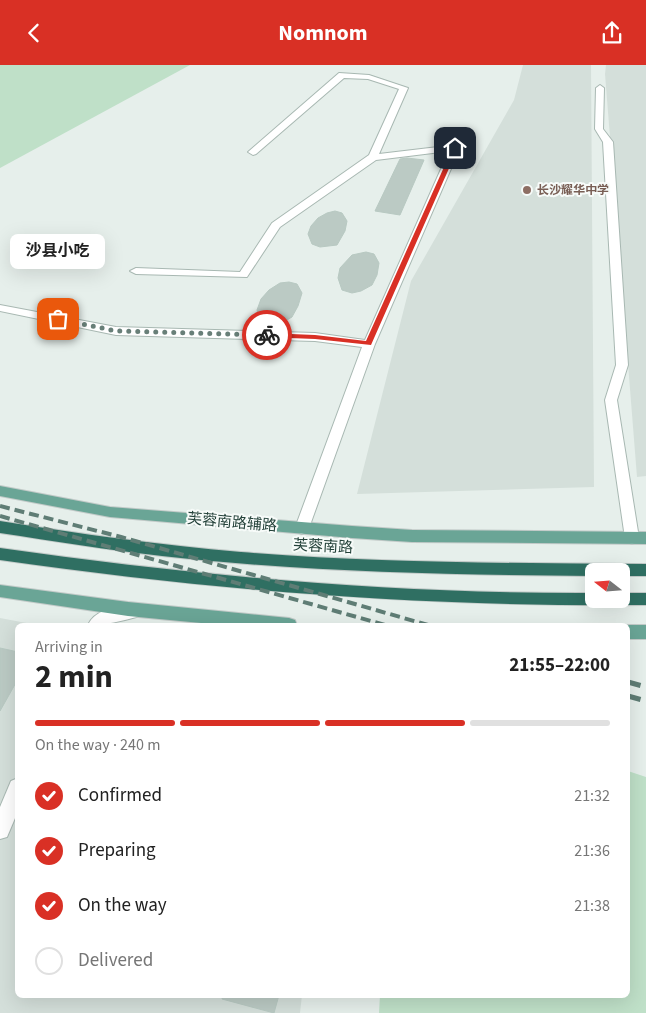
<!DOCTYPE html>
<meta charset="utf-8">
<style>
body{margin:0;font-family:"Source Sans 3","Noto Sans SC",sans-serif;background:#f6f6f6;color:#222;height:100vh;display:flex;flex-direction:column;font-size:19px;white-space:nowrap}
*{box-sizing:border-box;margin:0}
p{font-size:16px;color:#767676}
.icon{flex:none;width:28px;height:28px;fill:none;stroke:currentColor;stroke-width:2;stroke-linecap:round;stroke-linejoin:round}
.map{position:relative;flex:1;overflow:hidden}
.side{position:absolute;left:15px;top:558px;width:615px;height:375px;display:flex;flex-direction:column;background:#fff;border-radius:8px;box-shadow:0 5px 20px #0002}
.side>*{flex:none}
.needle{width:32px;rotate:287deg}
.fabs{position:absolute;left:585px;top:498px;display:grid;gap:10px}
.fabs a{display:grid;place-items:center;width:45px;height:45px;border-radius:8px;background:#fff;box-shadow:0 5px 20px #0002;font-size:25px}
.pin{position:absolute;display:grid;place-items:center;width:42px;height:42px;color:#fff;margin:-21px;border-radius:10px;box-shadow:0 2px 8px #0006}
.courier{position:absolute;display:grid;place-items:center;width:50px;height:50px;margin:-25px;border:4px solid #d93025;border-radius:50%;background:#fff;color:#222;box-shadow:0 1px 6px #0007}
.bubble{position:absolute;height:35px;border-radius:8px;background:#fff;box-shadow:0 5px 20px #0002;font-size:16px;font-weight:700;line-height:35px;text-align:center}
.head em{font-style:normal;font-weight:700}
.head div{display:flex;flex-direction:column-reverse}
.head{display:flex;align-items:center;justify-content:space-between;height:85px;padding:0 20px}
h1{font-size:32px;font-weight:700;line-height:38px}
.bar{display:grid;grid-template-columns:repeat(4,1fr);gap:8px 5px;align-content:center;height:60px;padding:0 20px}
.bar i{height:6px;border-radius:4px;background:#e0e0e0}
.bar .selected{background:#d93025}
.bar p{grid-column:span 4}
ol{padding:0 20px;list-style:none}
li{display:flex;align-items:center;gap:15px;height:55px}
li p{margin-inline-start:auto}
li .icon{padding:5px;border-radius:50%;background:#d93025;color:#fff;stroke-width:4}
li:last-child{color:#767676}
li i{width:28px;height:28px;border:2px solid #e0e0e0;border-radius:50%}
header{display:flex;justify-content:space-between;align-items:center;height:65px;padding:0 20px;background:#d93025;color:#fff;font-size:22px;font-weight:700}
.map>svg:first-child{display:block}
.built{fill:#d4dfda}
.green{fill:#bfe0c8}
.building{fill:#bbcac4;stroke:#b8c9c2}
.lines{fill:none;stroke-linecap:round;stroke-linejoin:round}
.street-casing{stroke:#a8b8b2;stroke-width:2}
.primary-casing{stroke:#c2cac8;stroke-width:2}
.highway-casing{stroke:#c2cac8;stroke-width:2}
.street{fill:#fff;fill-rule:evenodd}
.primary{fill:#6aa596;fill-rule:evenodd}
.highway{fill:#2f6f62;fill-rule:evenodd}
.rail-far1{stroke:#5f7d75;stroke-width:4;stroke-dasharray:10 5;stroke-linecap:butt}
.rail{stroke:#5f7d75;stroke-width:5;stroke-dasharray:13 6;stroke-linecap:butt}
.route{fill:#d93025}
.done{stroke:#687f78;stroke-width:5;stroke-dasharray:0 9}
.education-dot{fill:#8d6e63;stroke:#f7fbf9;stroke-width:2}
.labels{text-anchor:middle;stroke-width:4;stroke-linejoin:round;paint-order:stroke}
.far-education-label{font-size:12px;font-weight:bold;fill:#785e54;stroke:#f7fbf9;text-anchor:start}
.street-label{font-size:15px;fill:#24423a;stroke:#f7fbf9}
</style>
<header><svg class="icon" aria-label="back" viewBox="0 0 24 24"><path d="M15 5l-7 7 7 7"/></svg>Nomnom<svg class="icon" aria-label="share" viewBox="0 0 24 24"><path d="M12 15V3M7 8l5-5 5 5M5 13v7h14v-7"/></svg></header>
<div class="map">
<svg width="646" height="948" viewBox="0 0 646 948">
<rect width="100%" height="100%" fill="#e6efeb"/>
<!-- built -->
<g class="built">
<path d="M523,0H591L594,422L357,429L411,216L514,35Z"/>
<path d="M606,0H646V411L637,412L605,9Z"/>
<path d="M0,553L37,560H18V930H302L300,948H0Z"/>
</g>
<!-- green -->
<g class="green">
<path d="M0,0H190L0,103Z"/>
<path d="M628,706L646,712V948H379L380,930H628Z"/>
</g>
<!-- building -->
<g class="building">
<path d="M407,93L424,95L400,150L375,146L400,94Z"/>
<path d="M335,146L342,148L347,156L345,166L337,180L320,182L312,179L308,169L311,161L318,153L327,148Z"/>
<path d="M366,187L374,189L379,198L377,210L372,220L361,226L352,228L342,225L338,213L340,203L352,190Z"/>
<path d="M289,217L297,219L302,228L298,241L292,252L280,259L270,261L260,258L257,245L261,234L269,225L280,218Z"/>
<path d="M0,583L18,587V614L0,646Z"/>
<path d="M223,930H279L274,948L222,934Z"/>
</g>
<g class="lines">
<!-- street casing -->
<g class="street-casing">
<g id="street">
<path d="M339,8L369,10L408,23L379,89L455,80L460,83L375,279L309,463L307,467L302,469L297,467L295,463L362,282L315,276L116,270L0,246V240L116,262L315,268L365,275L449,86L376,95L280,162L247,212L136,209L130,206L136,203L240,207L272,158L369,90L399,24L368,14L344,13L256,89L253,90L248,87Z"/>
<path d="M600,20L604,23L603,64L613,77L628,300L617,335L639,473L637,477L632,479L627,477L625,473L605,335L616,300L603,77L595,64L596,23Z"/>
<path d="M134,539L140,541L142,546L140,551C123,556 105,560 88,560C96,543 118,542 134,539Z"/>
<path d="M18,713V746L7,772L0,774V742L11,716Z"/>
</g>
</g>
<!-- primary casing -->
<g class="primary-casing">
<g id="primary">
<path d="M0,421L110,442L352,461L412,465L646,467V479L412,477L352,473L110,452L0,431Z"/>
<path d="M0,520L128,537L289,553L295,555L297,560H222L128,551L0,532Z"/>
<rect x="628" y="560" width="18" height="14"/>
</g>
</g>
<!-- highway casing -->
<g class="highway-casing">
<g id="highway">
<path d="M0,456C80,469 160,480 241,487C375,498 511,498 646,499V511H621V506H594V511C450,510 305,507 162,491C107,485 54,476 0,468Z"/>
<path d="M0,483C197,511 395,529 594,528V534H621V528H646V540C426,542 217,526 0,495Z"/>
</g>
</g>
<!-- street -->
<use href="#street" class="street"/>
<!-- primary -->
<use href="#primary" class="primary"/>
<!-- highway -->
<use href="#highway" class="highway"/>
<!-- rail-far1 -->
<g class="rail-far1">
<path d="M0,441L121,472L428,560"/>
<path d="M0,451L385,560"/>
</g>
<!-- rail -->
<g class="rail">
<path d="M628,617L646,622"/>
<path d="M628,631L646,636"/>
</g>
</g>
<!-- route -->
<path class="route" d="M453,82L458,83L371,280L315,274L264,272L263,270L267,268L315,270L366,276Z"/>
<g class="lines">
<!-- done -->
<path class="done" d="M58,254L116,266L267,270"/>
</g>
<!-- markers -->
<circle class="education-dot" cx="527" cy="125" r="5"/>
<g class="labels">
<!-- far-education labels -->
<g class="far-education-label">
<text x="537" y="129">长沙耀华中学</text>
</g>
<!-- street labels -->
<g class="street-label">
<text transform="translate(232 457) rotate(5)" y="5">芙蓉南路辅路</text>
<text transform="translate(323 481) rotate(3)" y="5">芙蓉南路</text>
</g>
</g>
</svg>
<div class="fabs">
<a><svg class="needle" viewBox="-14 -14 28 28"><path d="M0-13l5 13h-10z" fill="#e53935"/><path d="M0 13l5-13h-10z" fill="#767676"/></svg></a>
</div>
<div class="pin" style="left:58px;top:254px;background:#ea580c"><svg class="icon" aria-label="bag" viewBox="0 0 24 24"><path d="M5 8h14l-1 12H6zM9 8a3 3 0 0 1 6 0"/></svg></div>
<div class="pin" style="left:455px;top:83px;background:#1f2937"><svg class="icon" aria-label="home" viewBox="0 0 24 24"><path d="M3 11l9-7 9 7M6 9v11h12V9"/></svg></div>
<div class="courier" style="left:267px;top:270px"><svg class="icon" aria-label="bike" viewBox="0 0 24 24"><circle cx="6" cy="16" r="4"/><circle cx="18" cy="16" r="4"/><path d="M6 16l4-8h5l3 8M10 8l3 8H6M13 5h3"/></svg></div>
<div class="bubble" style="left:10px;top:169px;width:95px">沙县小吃</div>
<section class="side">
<div class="head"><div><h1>2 min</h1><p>Arriving in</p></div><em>21:55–22:00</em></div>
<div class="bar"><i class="selected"></i><i class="selected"></i><i class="selected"></i><i></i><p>On the way · 240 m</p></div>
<ol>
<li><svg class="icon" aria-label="check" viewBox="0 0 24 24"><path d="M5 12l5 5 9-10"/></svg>Confirmed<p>21:32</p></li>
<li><svg class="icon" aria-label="check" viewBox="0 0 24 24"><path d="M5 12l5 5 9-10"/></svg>Preparing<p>21:36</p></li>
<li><svg class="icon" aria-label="check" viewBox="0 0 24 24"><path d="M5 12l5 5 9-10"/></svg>On the way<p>21:38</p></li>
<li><i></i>Delivered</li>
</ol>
</section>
</div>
